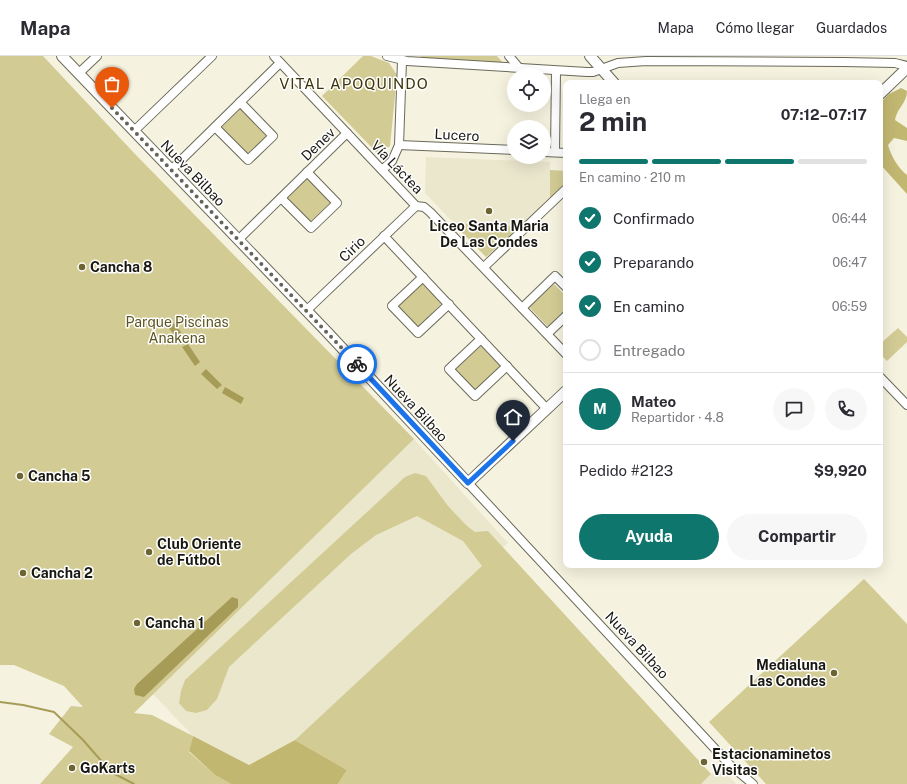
<!DOCTYPE html>
<html lang="es">
<meta charset="utf-8">
<style>
body{margin:0;font-family:"Public Sans",sans-serif;background:#f7f7f7;color:#2b2b33;height:100vh;display:flex;flex-direction:column;font-size:15px;white-space:nowrap}
*{box-sizing:border-box;margin:0}
p{font-size:13px;color:#7c7c81}
.icon{flex:none;width:22px;height:22px;fill:none;stroke:currentColor;stroke-width:2;stroke-linecap:round;stroke-linejoin:round}
.map{position:relative;flex:1;overflow:hidden}
.sheet{position:absolute;left:563px;top:24px;width:320px;height:488px;display:flex;flex-direction:column;background:#fff;border-radius:8px;box-shadow:0 4px 16px #0002}
.sheet>*{flex:none}
.buttons{position:absolute;left:507px;top:12px;display:grid;gap:8px}
.buttons a{display:grid;place-items:center;width:44px;height:44px;border-radius:50%;background:#fff;box-shadow:0 4px 16px #0002;font-size:20px}
.pin{position:absolute;display:grid;place-items:center;width:34px;height:34px;color:#fff;margin:-41px -17px;border-radius:50% 50% 50% 0;rotate:-45deg;box-shadow:0 0 4px #0007}
.pin .icon{rotate:45deg}
.courier{position:absolute;display:grid;place-items:center;width:40px;height:40px;margin:-20px;border:3px solid #1a73e8;border-radius:50%;background:#fff;color:#222;box-shadow:0 1px 5px #0007}
.overview em{font-style:normal;font-weight:700}
.overview div{display:flex;flex-direction:column-reverse}
.overview{display:flex;align-items:center;justify-content:space-between;height:68px;padding:0 16px}
h1{font-size:26px;font-weight:700;line-height:30px}
.bar{display:grid;grid-template-columns:repeat(4,1fr);gap:6px 4px;align-content:center;height:48px;padding:0 16px}
.bar i{height:5px;border-radius:3px;background:#e1e1e2}
.bar .current{background:#0f766e}
.bar p{grid-column:span 4}
.line{display:flex;align-items:center;gap:10px;padding:0 16px;border-top:1px solid #e1e1e2}
.line div{flex:1}
.round{display:grid;place-items:center;flex:none;width:42px;height:42px;border-radius:21px;background:#f7f7f7}
ol{padding:0 16px;list-style:none}
li{display:flex;align-items:center;gap:12px;height:44px}
li p{margin-inline-start:auto}
li .icon{padding:4px;border-radius:50%;background:#0f766e;color:#fff;stroke-width:4}
li:last-child{color:#7c7c81}
li i{width:22px;height:22px;border:2px solid #e1e1e2;border-radius:50%}
.primary-button{display:flex;gap:8px;margin-top:auto;padding:8px 16px}
.primary-button a{flex:1;height:46px;border-radius:24px;background:#0f766e;color:#fff;font-size:16px;font-weight:700;line-height:46px;text-align:center}
.primary-button a+a{background:#f7f7f7;color:#2b2b33}
header{display:flex;align-items:center;gap:24px;box-sizing:border-box;height:56px;padding:0 20px;background:#fff;border-bottom:1px solid #e1e1e2}
header strong{font-size:19px}
nav{display:flex;gap:22px;margin-inline-start:auto;font-size:14px}
.map>svg:first-child{display:block}
.built{fill:#ebe7cd}
.green{fill:#d3cb94}
.forest{fill:#c2b771}
.water{fill:#a79c57}
.lines{fill:none;stroke-linecap:round;stroke-linejoin:round}
.stream{stroke:#a79c57;stroke-width:2}
.minor-casing{stroke:#6b6959;stroke-width:10}
.tertiary-casing{stroke:#6b6959;stroke-width:12}
.minor{stroke:#fff;stroke-width:8}
.tertiary{stroke:#fff;stroke-width:10}
.done{stroke:#656458;stroke-width:4;stroke-dasharray:0 7.2}
.route{stroke:#1a73e8;stroke-width:5}
.poi-dot{fill:#6d6531;stroke:#fff;stroke-width:1.5}
.labels{text-anchor:middle;stroke-width:3;stroke-linejoin:round;paint-order:stroke}
.street-label{font-size:14px;fill:#181710;stroke:#fff}
.poi-label{font-size:14px;font-weight:bold;fill:#181710;stroke:#fff;text-anchor:start}
.park-label{font-size:14px;fill:#5d5520;stroke:#fff}
.neighbourhood-label{font-size:15px;letter-spacing:1px;fill:#3a3409;stroke:#fff}
</style>
<header>
<strong>Mapa</strong>
<nav><a>Mapa</a><a>Cómo llegar</a><a>Guardados</a></nav>
</header>
<div class="map">
<svg width="907" height="728" viewBox="0 0 907 728">
<rect width="100%" height="100%" fill="#f5f2df"/>
<!-- built -->
<g class="built">
<path d="M426,101L550,106V143L486,201L425,137Z"/>
<path d="M414,383L508,487L295,684L249,709L193,680L153,638Z"/>
<path d="M720,710L736,728H701L711,718Z"/>
</g>
<!-- green -->
<g class="green">
<path d="M0,0H43L135,98L414,383L134,657L152,659L193,680L189,696L215,719L231,728H40L73,691L49,678L71,650L83,651L64,630L14,609H0Z"/>
<path d="M363,0H371L389,7L397,19L390,90L379,99L322,40Z"/>
<path d="M421,0H497L505,9L419,3Z"/>
<path d="M241,52L268,79L247,100L220,73Z"/>
<path d="M550,114L566,115V128L550,143Z"/>
<path d="M308,119L332,145L309,167L284,141Z"/>
<path d="M453,167L519,171L486,201Z"/>
<path d="M423,226L443,246L418,271L398,251Z"/>
<path d="M554,228L566,240V253L548,271L529,251Z"/>
<path d="M898,272L907,281V286L887,305L880,298V288Z"/>
<path d="M481,290L500,310L474,336L454,315Z"/>
<path d="M415,417L426,420L448,450L467,470L475,476L488,475L711,718L701,728H338L347,714L295,684L482,510L463,485L417,460L376,479L351,498L229,611L217,643L207,654L196,657L186,655L179,647L181,635L185,624L405,421Z"/>
<path d="M864,523L907,568V728H766L709,666Z"/>
</g>
<!-- forest -->
<g class="forest">
<path d="M901,32L907,35C907,47 897,52 895,64L907,72V85L894,82L888,89C891,100 898,112 907,119V138L880,108V47L889,38Z"/>
<path d="M193,680L249,709L295,684L347,714L338,728H231L215,719L189,695Z"/>
</g>
<!-- water -->
<g class="water">
<path d="M174,267L187,284L182,289L168,271Z"/>
<path d="M188,288L200,306L195,310L182,291Z"/>
<path d="M206,313L222,329L217,333L201,318Z"/>
<path d="M225,331L244,342L241,348L222,337Z"/>
<path d="M232,541L238,543V551L144,641L135,639L134,633L137,628Z"/>
</g>
<g class="lines">
<!-- stream -->
<path class="stream" d="M0,646L23,649L54,656L83,684L111,716L134,728"/>
<!-- minor casing -->
<g class="minor-casing">
<g id="minor">
<path d="M274,0L416,150L424,151L430,156L566,298"/>
<path d="M387,0L407,5L587,16H593L618,7L646,5L843,6L895,7L907,10"/>
<path d="M509,0L520,13"/>
<path d="M79,17L97,0"/>
<path d="M215,71L248,104L273,80L240,46"/>
<path d="M134,75L212,0"/>
<path d="M399,89L514,94"/>
<path d="M544,96L566,97"/>
<path d="M555,96L556,15"/>
<path d="M171,114L280,7"/>
<path d="M382,114L392,105L399,89L402,5"/>
<path d="M281,142L311,172L337,147L307,116"/>
<path d="M384,180L547,353"/>
<path d="M238,184L347,77"/>
<path d="M484,211L566,133"/>
<path d="M423,221L392,250L418,277L449,248"/>
<path d="M522,252L555,220L566,231"/>
<path d="M306,255L416,150"/>
<path d="M547,278L566,260"/>
<path d="M481,283L449,313L475,340L507,310"/>
<path d="M880,321L907,349"/>
<path d="M468,427L730,709L753,728"/>
</g>
</g>
<!-- tertiary casing -->
<g class="tertiary-casing">
<g id="tertiary">
<path d="M62,0L327,276L468,427L566,335"/>
<path d="M590,0L614,27"/>
<path d="M880,38L907,12"/>
</g>
</g>
<!-- minor -->
<use href="#minor" class="minor"/>
<!-- tertiary -->
<use href="#tertiary" class="tertiary"/>
</g>
<g class="lines">
<!-- done -->
<path class="done" d="M112,52L357,308"/>
<!-- route -->
<path class="route" d="M357,308L468,427L513,385"/>
</g>
<!-- markers -->
<g class="poi-dot">
<circle cx="489" cy="155" r="4"/>
<circle cx="82" cy="211" r="4"/>
<circle cx="20" cy="420" r="4"/>
<circle cx="149" cy="496" r="4"/>
<circle cx="23" cy="517" r="4"/>
<circle cx="137" cy="567" r="4"/>
<circle cx="834" cy="617" r="4"/>
<circle cx="704" cy="706" r="4"/>
<circle cx="72" cy="712" r="4"/>
</g>
<g class="labels">
<!-- street labels -->
<g class="street-label">
<text transform="translate(457 79) rotate(3)" y="5">Lucero</text>
<text transform="translate(318 88) rotate(-44)" y="5">Denev</text>
<text transform="translate(397 111) rotate(46)" y="5">Vía Láctea</text>
<text transform="translate(193 117) rotate(46)" y="5">Nueva Bilbao</text>
<text transform="translate(352 193) rotate(-44)" y="5">Cirio</text>
<text transform="translate(416 352) rotate(47)" y="5">Nueva Bilbao</text>
<text transform="translate(637 589) rotate(47)" y="5">Nueva Bilbao</text>
</g>
<!-- poi labels -->
<g class="poi-label">
<text x="489" y="175" text-anchor="middle">Liceo Santa Maria<tspan x="489" dy="16">De Las Condes</tspan></text>
<text x="90" y="216">Cancha 8</text>
<text x="28" y="425">Cancha 5</text>
<text x="157" y="493">Club Oriente<tspan x="157" dy="16">de Fútbol</tspan></text>
<text x="31" y="522">Cancha 2</text>
<text x="145" y="572">Cancha 1</text>
<text x="826" y="614" text-anchor="end">Medialuna<tspan x="826" dy="16">Las Condes</tspan></text>
<text x="712" y="703">Estacionaminetos<tspan x="712" dy="16">Visitas</tspan></text>
<text x="80" y="717">GoKarts</text>
</g>
<!-- park labels -->
<g class="park-label">
<text x="177" y="271">Parque Piscinas<tspan x="177" dy="16">Anakena</tspan></text>
</g>
<!-- neighbourhood labels -->
<g class="neighbourhood-label">
<text x="354" y="33">VITAL APOQUINDO</text>
</g>
</g>
</svg>
<div class="buttons">
<a><svg class="icon" aria-label="locate" viewBox="0 0 24 24"><circle cx="12" cy="12" r="6"/><path d="M12 2v4M12 18v4M2 12h4M18 12h4"/></svg></a>
<a><svg class="icon" aria-label="layers" viewBox="0 0 24 24"><path d="M12 4l9 5-9 5-9-5zM3 14l9 5 9-5"/></svg></a>
</div>
<div class="pin" style="left:112px;top:52px;background:#ea580c"><svg class="icon" aria-label="bag" viewBox="0 0 24 24"><path d="M5 8h14l-1 12H6zM9 8a3 3 0 0 1 6 0"/></svg></div>
<div class="pin" style="left:513px;top:385px;background:#1f2937"><svg class="icon" aria-label="home" viewBox="0 0 24 24"><path d="M3 11l9-7 9 7M6 9v11h12V9"/></svg></div>
<div class="courier" style="left:357px;top:308px"><svg class="icon" aria-label="bike" viewBox="0 0 24 24"><circle cx="6" cy="16" r="4"/><circle cx="18" cy="16" r="4"/><path d="M6 16l4-8h5l3 8M10 8l3 8H6M13 5h3"/></svg></div>
<section class="sheet">
<div class="overview"><div><h1>2 min</h1><p>Llega en</p></div><em>07:12–07:17</em></div>
<div class="bar"><i class="current"></i><i class="current"></i><i class="current"></i><i></i><p>En camino · 210 m</p></div>
<ol>
<li><svg class="icon" aria-label="check" viewBox="0 0 24 24"><path d="M5 12l5 5 9-10"/></svg>Confirmado<p>06:44</p></li>
<li><svg class="icon" aria-label="check" viewBox="0 0 24 24"><path d="M5 12l5 5 9-10"/></svg>Preparando<p>06:47</p></li>
<li><svg class="icon" aria-label="check" viewBox="0 0 24 24"><path d="M5 12l5 5 9-10"/></svg>En camino<p>06:59</p></li>
<li><i></i>Entregado</li>
</ol>
<div class="line" style="height:72px"><b class="round" style="background:#0f766e;color:#fff">M</b><div><b>Mateo</b><p>Repartidor · 4.8</p></div><a class="round"><svg class="icon" aria-label="chat" viewBox="0 0 24 24"><path d="M4 5h16v11H9l-5 4z"/></svg></a><a class="round"><svg class="icon" aria-label="phone" viewBox="0 0 24 24"><path d="M5 4h4l2 5-3 2q2 4 5 5l2-3 5 2v4C11 20 4 13 5 4z"/></svg></a></div>
<div class="line" style="height:52px"><div>Pedido #2123</div><b>$9,920</b></div>
<div class="primary-button"><a>Ayuda</a><a>Compartir</a></div>
</section>
</div>
